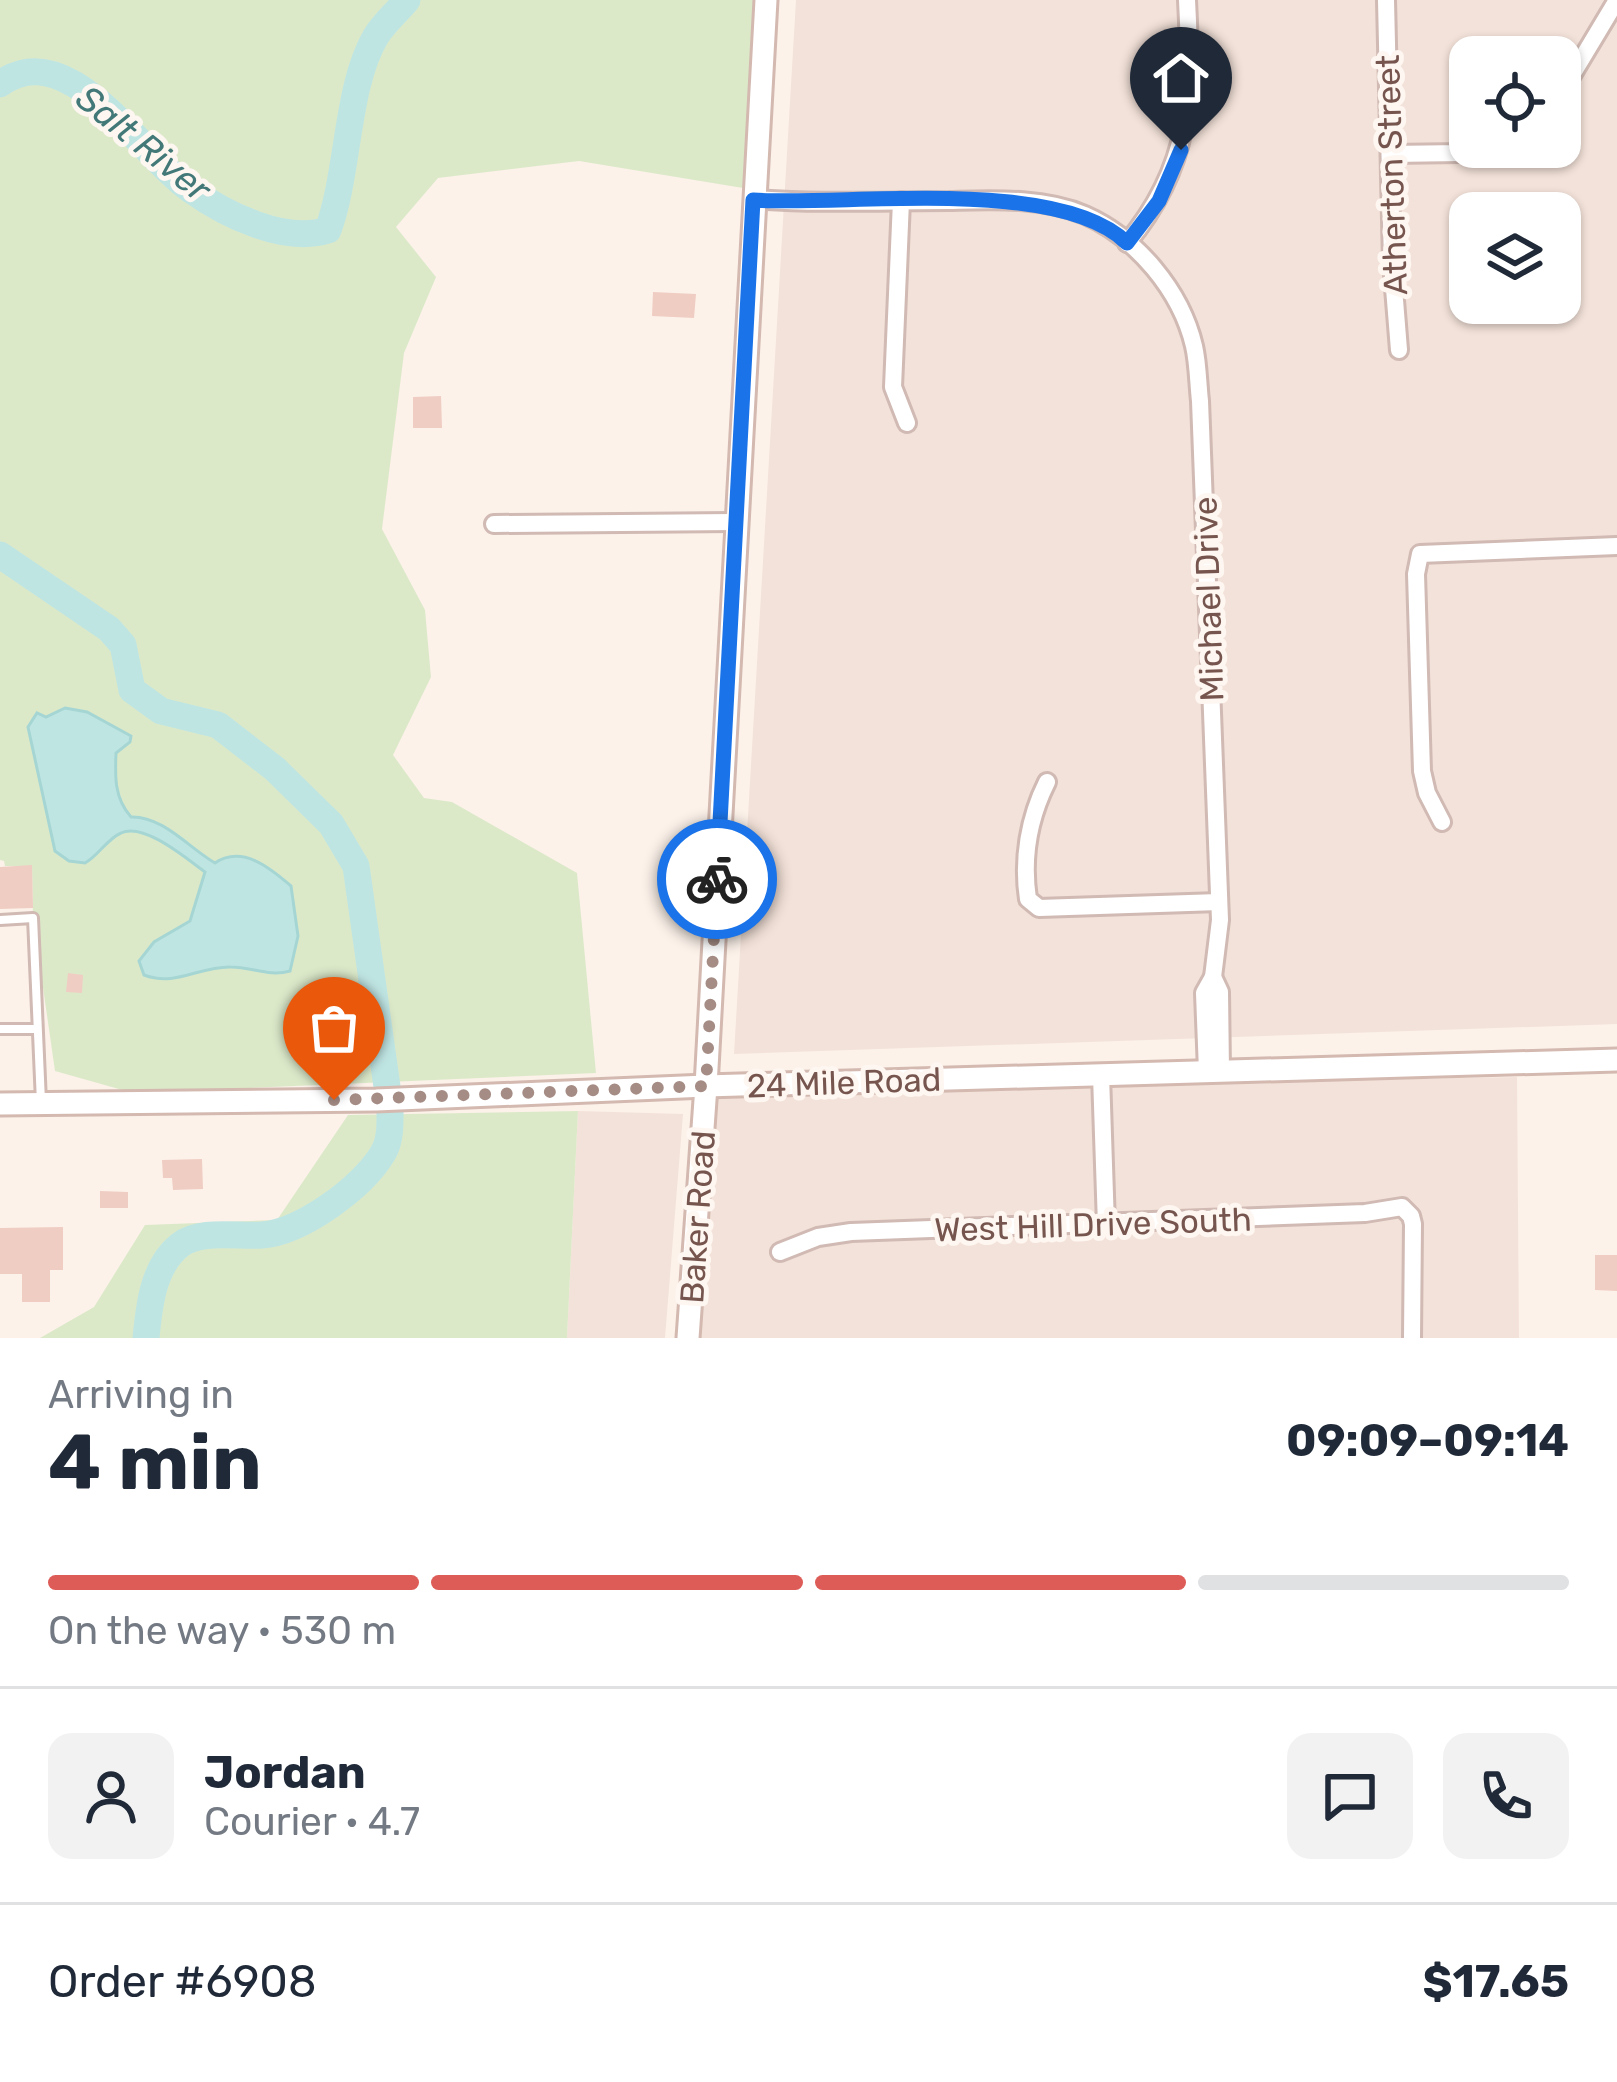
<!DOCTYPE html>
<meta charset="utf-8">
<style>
body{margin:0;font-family:Rubik,sans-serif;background:#f2f2f3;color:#1f2937;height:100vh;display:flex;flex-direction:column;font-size:45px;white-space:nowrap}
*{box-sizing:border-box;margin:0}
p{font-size:39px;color:#747a83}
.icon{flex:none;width:66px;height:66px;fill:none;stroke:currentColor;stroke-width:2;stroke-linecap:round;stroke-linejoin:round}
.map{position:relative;height:1338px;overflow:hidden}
.details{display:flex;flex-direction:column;background:#fff;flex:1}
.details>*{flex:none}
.fabs{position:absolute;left:1449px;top:36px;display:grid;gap:24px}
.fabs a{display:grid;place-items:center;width:132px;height:132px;border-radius:24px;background:#fff;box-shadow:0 3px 9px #0004;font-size:60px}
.pin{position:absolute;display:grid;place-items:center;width:102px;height:102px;color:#fff;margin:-123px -51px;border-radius:50% 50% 50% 0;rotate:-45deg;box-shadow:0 0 12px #0007}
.pin .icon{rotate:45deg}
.courier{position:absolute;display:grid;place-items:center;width:120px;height:120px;margin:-60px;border:9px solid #1a73e8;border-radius:50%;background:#fff;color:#222;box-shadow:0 3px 15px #0007}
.head em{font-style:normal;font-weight:700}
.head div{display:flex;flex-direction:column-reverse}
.head{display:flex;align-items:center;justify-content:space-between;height:204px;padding:0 48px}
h1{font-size:78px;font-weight:700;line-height:90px}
.bar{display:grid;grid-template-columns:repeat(4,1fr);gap:18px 12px;align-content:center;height:144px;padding:0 48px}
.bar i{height:15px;border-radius:9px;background:#e0e1e3}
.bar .current{background:#de5c57}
.bar p{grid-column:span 4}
.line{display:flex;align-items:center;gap:30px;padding:0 48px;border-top:3px solid #e0e1e3}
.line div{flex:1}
.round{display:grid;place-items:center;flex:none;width:126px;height:126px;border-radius:24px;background:#f2f2f3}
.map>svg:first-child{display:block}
.residential{fill:#f3e2d9;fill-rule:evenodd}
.green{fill:#dce9c9}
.water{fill:#bfe5e3;stroke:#a6d6d4;stroke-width:3}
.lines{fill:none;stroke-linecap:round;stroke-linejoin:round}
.river{stroke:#bfe5e3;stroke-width:27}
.building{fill:#f0cdc3}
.lane-casing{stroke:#d0bab3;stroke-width:14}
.street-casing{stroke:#d0bab3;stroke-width:22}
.secondary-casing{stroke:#d3b9b0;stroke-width:27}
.lane{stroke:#fff;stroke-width:8}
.street{stroke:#fff;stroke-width:16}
.secondary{stroke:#fff;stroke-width:21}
.done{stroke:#a58c85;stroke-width:12;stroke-dasharray:0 21.6}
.route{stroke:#1a73e8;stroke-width:15}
.labels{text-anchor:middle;stroke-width:10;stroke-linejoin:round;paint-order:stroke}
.street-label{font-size:33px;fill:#76554e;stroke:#fef6f1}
.water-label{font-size:36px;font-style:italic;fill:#427978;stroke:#fef6f1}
</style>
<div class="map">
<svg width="1617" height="1338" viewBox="0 0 1617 1338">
<rect width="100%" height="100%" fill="#fcf2ea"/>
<!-- residential -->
<g class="residential">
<path d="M796,0H1617V1024L734,1054ZM1470,57H1560V147H1470ZM1470,213H1560V303H1470Z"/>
<path d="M1517,1077L1519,1338H689L706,1093Z"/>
<path d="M578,1111L683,1114L665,1338H567Z"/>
</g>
<!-- green -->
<g class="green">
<path d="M0,0H768L755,190L579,161L438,178L396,227L436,277L404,353L382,529L425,610L431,677L393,755L424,798L452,802L577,873L596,1073L133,1093L55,1071L33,918L32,866H5L4,861L0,860Z"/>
<path d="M578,1111L567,1338H40L94,1307L145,1225L277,1220L348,1115Z"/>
</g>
<!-- water -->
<path class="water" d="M65,708L87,712L131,736L130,742L116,753C115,776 114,798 131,817C163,816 189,848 215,863C242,845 269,867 291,886L298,936L290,971C269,977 252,967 231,967C199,966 176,987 144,975L139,961L154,942L190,921L205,872C187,859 144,822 121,833C107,839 98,856 85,863L69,861L55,851L28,727L37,713L46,717Z"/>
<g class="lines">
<!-- river -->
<g class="river">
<path d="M0,84C69,33 141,156 191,190C226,215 285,244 328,230C349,173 346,86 376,36C384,23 397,12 407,0"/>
<path d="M0,555L109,629L123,645L132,690L161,711L218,725L275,769L331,824L356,866L390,1108C390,1123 391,1140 383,1153C363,1187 302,1232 262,1235C238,1237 200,1229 180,1245C153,1266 149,1306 146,1338"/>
</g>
</g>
<!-- building -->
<g class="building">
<path d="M653,292L696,294L694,318L652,316Z"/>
<path d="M441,396L442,428H413V397Z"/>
<path d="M32,865L33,908L0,909V867Z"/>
<path d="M68,973L83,975L82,993L66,992Z"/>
<path d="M202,1159L203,1189L173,1190L172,1178H163L162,1160Z"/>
<path d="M100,1191L128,1192V1208H100Z"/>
<path d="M63,1227V1270H50V1302H22V1274H0V1228Z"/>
<path d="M1595,1255H1617V1291L1595,1290Z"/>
</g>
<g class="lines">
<!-- lane casing -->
<g class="lane-casing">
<g id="lane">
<path d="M0,920L33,918L41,1102"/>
<path d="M0,1029H37"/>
</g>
</g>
<!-- street casing -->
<g class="street-casing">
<g id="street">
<path d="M1386,0L1392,263L1399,350"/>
<path d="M1560,95L1617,0"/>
<path d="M1391,154L1461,153L1489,147"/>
<path d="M753,199C818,204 883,201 948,201C992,200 1043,197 1085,215C1137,238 1181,291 1194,346C1198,363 1198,383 1200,401L1220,920L1213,977"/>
<path d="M901,201L893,387L907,423"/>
<path d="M1127,243C1192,165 1192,97 1187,0"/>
<path d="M494,524L735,522"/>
<path d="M1047,782C1029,818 1022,859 1028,899L1039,908L1219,902"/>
<path d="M1442,822L1427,793L1422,771L1416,574L1420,554L1617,546"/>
<path d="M1207,1071L1204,993L1213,977L1220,992L1221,1071"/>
<path d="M1101,1075L1106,1225"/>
<path d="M780,1252L818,1237L851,1232L1365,1213L1402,1207L1411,1216L1413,1224L1412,1338"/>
</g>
</g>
<!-- secondary casing -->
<g class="secondary-casing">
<g id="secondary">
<path d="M0,1104L376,1100L706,1086L1617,1060"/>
<path d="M688,1338L706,1086L766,0"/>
</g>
</g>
<!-- lane -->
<use href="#lane" class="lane"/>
<!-- street -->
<use href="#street" class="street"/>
<!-- secondary -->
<use href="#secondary" class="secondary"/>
</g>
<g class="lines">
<!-- done -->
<path class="done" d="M334,1100L706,1086L717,879"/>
<!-- route -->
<path class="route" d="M717,879L753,200C850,206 1058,176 1127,243L1159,201L1181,150"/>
</g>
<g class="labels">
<!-- street labels -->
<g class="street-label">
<text transform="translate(1391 175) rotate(-92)" y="12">Atherton Street</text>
<text transform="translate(1208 599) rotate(-92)" y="12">Michael Drive</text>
<text transform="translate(844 1082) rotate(-2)" y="12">24 Mile Road</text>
<text transform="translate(697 1217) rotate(-86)" y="12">Baker Road</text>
<text transform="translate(1093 1224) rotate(-2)" y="12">West Hill Drive South</text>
</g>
<!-- water labels -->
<g class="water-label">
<text transform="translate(144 143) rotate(39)" y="13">Salt River</text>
</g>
</g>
</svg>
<div class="fabs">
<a><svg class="icon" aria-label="locate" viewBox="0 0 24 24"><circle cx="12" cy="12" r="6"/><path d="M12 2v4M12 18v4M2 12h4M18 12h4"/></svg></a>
<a><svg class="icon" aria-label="layers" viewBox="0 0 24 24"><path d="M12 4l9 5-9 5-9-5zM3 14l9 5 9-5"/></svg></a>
</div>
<div class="pin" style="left:334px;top:1100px;background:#ea580c"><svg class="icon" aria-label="bag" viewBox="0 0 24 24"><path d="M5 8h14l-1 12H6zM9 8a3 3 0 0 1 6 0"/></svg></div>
<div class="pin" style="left:1181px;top:150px;background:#1f2937"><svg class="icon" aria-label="home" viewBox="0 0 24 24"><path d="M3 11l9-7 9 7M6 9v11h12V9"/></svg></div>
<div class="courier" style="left:717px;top:879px"><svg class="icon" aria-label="bike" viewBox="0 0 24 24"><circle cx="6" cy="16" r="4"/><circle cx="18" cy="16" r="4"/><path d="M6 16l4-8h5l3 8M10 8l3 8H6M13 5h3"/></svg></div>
</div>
<section class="details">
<div class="head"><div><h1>4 min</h1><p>Arriving in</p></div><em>09:09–09:14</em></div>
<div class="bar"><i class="current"></i><i class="current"></i><i class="current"></i><i></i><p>On the way · 530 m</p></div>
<div class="line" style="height:216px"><a class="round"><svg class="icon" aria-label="person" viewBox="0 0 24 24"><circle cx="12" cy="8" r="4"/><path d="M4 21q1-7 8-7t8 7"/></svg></a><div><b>Jordan</b><p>Courier · 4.7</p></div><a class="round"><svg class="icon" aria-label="chat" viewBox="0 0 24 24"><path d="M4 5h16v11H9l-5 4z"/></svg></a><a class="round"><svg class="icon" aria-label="phone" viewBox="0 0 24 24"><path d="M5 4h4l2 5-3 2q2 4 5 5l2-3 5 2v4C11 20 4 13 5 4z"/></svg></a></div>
<div class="line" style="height:156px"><div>Order #6908</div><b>$17.65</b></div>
</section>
